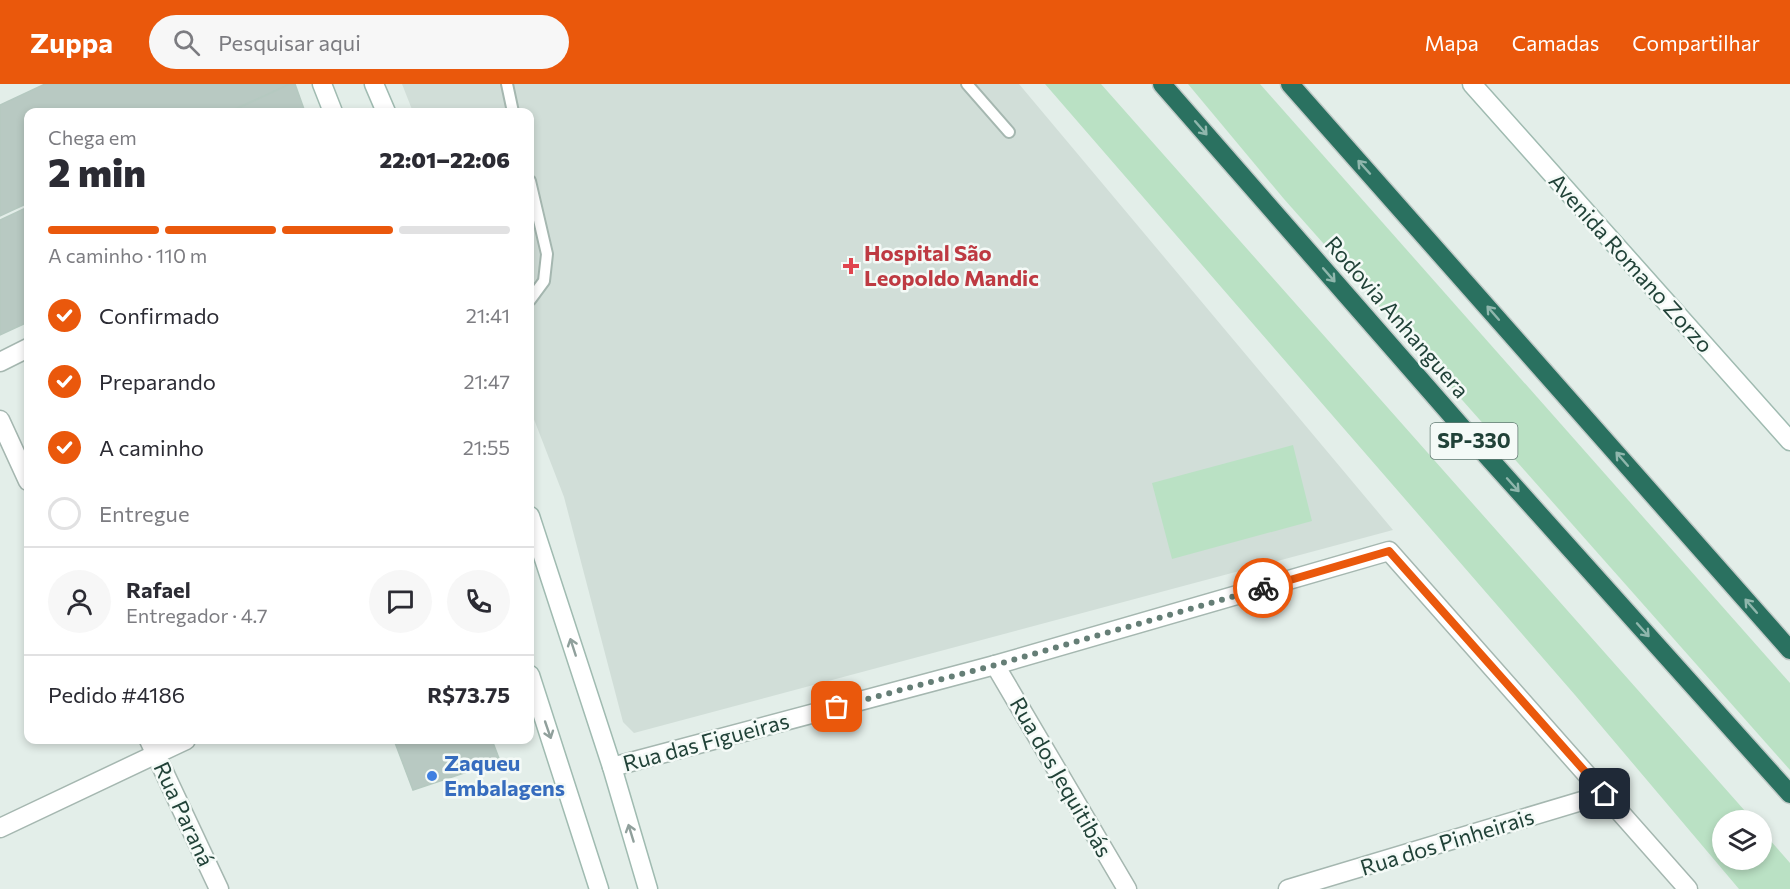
<!DOCTYPE html>
<html lang="pt">
<meta charset="utf-8">
<style>
body{margin:0;font-family:Commissioner,sans-serif;background:#f7f7f7;color:#2b2b33;height:100vh;display:flex;flex-direction:column;font-size:22px;white-space:nowrap}
*{box-sizing:border-box;margin:0}
p{font-size:20px;color:#7c7c81}
.icon{flex:none;width:33px;height:33px;fill:none;stroke:currentColor;stroke-width:2;stroke-linecap:round;stroke-linejoin:round}
.map{position:relative;flex:1;overflow:hidden}
.side{position:absolute;left:24px;top:24px;width:510px;height:636px;display:flex;flex-direction:column;background:#fff;border-radius:12px;box-shadow:0 3px 9px #0003}
.side>*{flex:none}
.fabs{position:absolute;left:1712px;top:726px;display:grid;gap:12px}
.fabs a{display:grid;place-items:center;width:60px;height:60px;border-radius:50%;background:#fff;box-shadow:0 3px 9px #0003;font-size:30px}
.pin{position:absolute;display:grid;place-items:center;width:51px;height:51px;color:#fff;margin:-26px;border-radius:12px;box-shadow:0 3px 9px #0006}
.courier{position:absolute;display:grid;place-items:center;width:60px;height:60px;margin:-30px;border:4px solid #ea580c;border-radius:50%;background:#fff;color:#222;box-shadow:0 2px 8px #0007}
.head em{font-style:normal;font-weight:800}
.head div{display:flex;flex-direction:column-reverse}
.head{display:flex;align-items:center;justify-content:space-between;height:102px;padding:0 24px}
h1{font-size:39px;font-weight:800;line-height:45px}
.bar{display:grid;grid-template-columns:repeat(4,1fr);gap:9px 6px;align-content:center;height:72px;padding:0 24px}
.bar i{height:8px;border-radius:4px;background:#e1e1e2}
.bar .on{background:#ea580c}
.bar p{grid-column:span 4}
.line{display:flex;align-items:center;gap:15px;padding:0 24px;border-top:2px solid #e1e1e2}
.line div{flex:1}
.round{display:grid;place-items:center;flex:none;width:63px;height:63px;border-radius:32px;background:#f7f7f7}
ol{padding:0 24px;list-style:none}
li{display:flex;align-items:center;gap:18px;height:66px}
li p{margin-inline-start:auto}
li .icon{padding:6px;border-radius:50%;background:#ea580c;color:#fff;stroke-width:4}
li:last-child{color:#7c7c81}
li i{width:33px;height:33px;border:3px solid #e1e1e2;border-radius:50%}
header{display:flex;align-items:center;gap:36px;box-sizing:border-box;height:84px;padding:0 30px;background:#ea580c;color:#fff}
header strong{font-size:28px}
nav{display:flex;gap:33px;margin-inline-start:auto;font-size:21px}
.search{width:420px;height:54px;background:#f7f7f7;display:flex;align-items:center;gap:15px;box-sizing:border-box;padding:0 21px;border-radius:33px;color:#7c7c81;font-size:22px}
.map>svg:first-child{display:block}
.built{fill:#d1ded8}
.green{fill:#bae1c4}
.building{fill:#b8c9c2;stroke:#b5c9c0;stroke-width:1.5}
.lines{fill:none;stroke-linecap:round;stroke-linejoin:round}
.lane-casing{stroke:#a5b7b0;stroke-width:14}
.street-casing{stroke:#a5b7b0;stroke-width:21}
.secondary-casing{stroke:#a0bbb1;stroke-width:21}
.highway-casing{stroke:#c1cac7;stroke-width:21}
.lane{stroke:#fff;stroke-width:10}
.street{stroke:#fff;stroke-width:18}
.secondary{stroke:#fff;stroke-width:18}
.highway{stroke:#2a7160;stroke-width:18}
.oneway{stroke:#8fb6ac}
.oneway2{stroke:#90a09c}
.done{stroke:#657e76;stroke-width:6;stroke-dasharray:0 10.8}
.route{stroke:#ea580c;stroke-width:8}
.health-dot{fill:#e0444e;stroke:#f4faf7;stroke-width:2}
.shop-dot{fill:#3f7fe0;stroke:#f4faf7;stroke-width:2}
.labels{text-anchor:middle;stroke-width:5;stroke-linejoin:round;paint-order:stroke}
.shield{fill:#f4faf7;stroke:#607971;stroke-width:1.5}
.shield-label{font-size:21px;font-weight:bold;fill:#214238}
.health-label{font-size:22px;font-weight:bold;fill:#be3a42;stroke:#f4faf7;text-anchor:start}
.street-label{font-size:22px;fill:#214238;stroke:#f4faf7}
.shop-label{font-size:22px;font-weight:bold;fill:#366cbe;stroke:#f4faf7;text-anchor:start}
</style>
<header>
<strong>Zuppa</strong>
<div class="search"><svg class="icon" aria-label="search" viewBox="0 0 24 24"><circle cx="10" cy="10" r="6"/><path d="M15 15l6 6"/></svg>Pesquisar aqui</div>
<nav><a>Mapa</a><a>Camadas</a><a>Compartilhar</a></nav>
</header>
<div class="map">
<svg width="1790" height="805" viewBox="0 0 1790 805">
<rect width="100%" height="100%" fill="#e3eee9"/>
<!-- built -->
<path class="built" d="M402,0H1019L1393,446L634,649L623,638L564,413L530,325V28H413Z"/>
<!-- green -->
<g class="green">
<path d="M1045,0H1101L1753,736H1722V776H1761V746L1790,779V805H1739L1575,611Z"/>
<path d="M1188,0H1260L1790,599V686L1284,115Z"/>
<path d="M1293,361L1312,437L1172,475L1152,399Z"/>
</g>
<!-- building -->
<g class="building">
<path d="M45,0H290L228,28H28V119L0,132V21Z"/>
<path d="M290,0H295L305,28H230Z"/>
<path d="M28,123V238L0,251V136Z"/>
<path d="M394,656H492L500,677L413,706Z"/>
</g>
<g class="lines">
<!-- lane casing -->
<g class="lane-casing">
<g id="lane">
<path d="M507,0L513,28"/>
<path d="M967,0L1009,48"/>
<path d="M530,97L547,170L544,197L530,216"/>
</g>
</g>
<!-- street casing -->
<g class="street-casing">
<g id="street">
<path d="M0,278L28,264"/>
<path d="M0,336L28,397"/>
<path d="M995,581L1127,805"/>
<path d="M149,656L219,805"/>
<path d="M612,683L995,581L1389,467L1688,805"/>
<path d="M0,744L186,656"/>
<path d="M1288,805L1605,710"/>
</g>
</g>
<!-- secondary casing -->
<g class="secondary-casing">
<g id="secondary">
<path d="M322,0L333,28"/>
<path d="M374,0L386,28"/>
<path d="M1472,0L1790,357"/>
<path d="M530,432L612,683L648,805"/>
<path d="M530,591L599,805"/>
</g>
</g>
<!-- highway casing -->
<g class="highway-casing">
<g id="highway">
<path d="M1162,0L1487,372L1790,710"/>
<path d="M1290,0L1790,566"/>
</g>
</g>
<!-- lane -->
<use href="#lane" class="lane"/>
<!-- street -->
<use href="#street" class="street"/>
<!-- secondary -->
<use href="#secondary" class="secondary"/>
<!-- highway -->
<use href="#highway" class="highway"/>
</g>
<!-- one-way arrows -->
<defs><path id="oneway-shaft" d="M-6 0H5M1.5-3L5.5 0L1.5 3" fill="none" stroke-width="1.6" stroke-linecap="round" stroke-linejoin="round" transform="scale(1.5)"/></defs>
<g class="oneway">
<use href="#oneway-shaft" transform="translate(1201 44) rotate(49)"/>
<use href="#oneway-shaft" transform="translate(1364 83) rotate(-132)"/>
<use href="#oneway-shaft" transform="translate(1329 191) rotate(49)"/>
<use href="#oneway-shaft" transform="translate(1493 229) rotate(-131)"/>
<use href="#oneway-shaft" transform="translate(1622 375) rotate(-131)"/>
<use href="#oneway-shaft" transform="translate(1513 401) rotate(48)"/>
<use href="#oneway-shaft" transform="translate(1751 522) rotate(-131)"/>
<use href="#oneway-shaft" transform="translate(1643 546) rotate(48)"/>
</g>
<g class="oneway2">
<use href="#oneway-shaft" transform="translate(573 563) rotate(-108)"/>
<use href="#oneway-shaft" transform="translate(548 646) rotate(71)"/>
<use href="#oneway-shaft" transform="translate(631 749) rotate(-107)"/>
</g>
<g class="lines">
<!-- done -->
<path class="done" d="M837,623L995,581L1263,504"/>
<!-- route -->
<path class="route" d="M1263,504L1389,467L1605,710"/>
</g>
<!-- markers -->
<path class="health-dot" d="M848 173h6v6h6v6h-6v6h-6v-6h-6v-6h6z"/>
<circle class="shop-dot" cx="432" cy="692" r="6"/>
<g class="labels">
<!-- shield labels -->
<rect class="shield" x="1430.5" y="339" width="87" height="36" rx="4.5"/>
<g class="shield-label">
<text x="1474" y="364">SP-330</text>
</g>
<!-- health labels -->
<g class="health-label">
<text x="864" y="177">Hospital São<tspan x="864" dy="25">Leopoldo Mandic</tspan></text>
</g>
<!-- street labels -->
<g class="street-label">
<text transform="translate(1631 179) rotate(48)" y="8">Avenida Romano Zorzo</text>
<text transform="translate(1397 233) rotate(49)" y="8">Rodovia Anhanguera</text>
<text transform="translate(706 658) rotate(-15)" y="8">Rua das Figueiras</text>
<text transform="translate(1061 693) rotate(60)" y="8">Rua dos Jequitibás</text>
<text transform="translate(184 730) rotate(65)" y="8">Rua Paraná</text>
<text transform="translate(1447 758) rotate(-17)" y="8">Rua dos Pinheirais</text>
</g>
<!-- shop labels -->
<g class="shop-label">
<text x="444" y="687">Zaqueu<tspan x="444" dy="25">Embalagens</tspan></text>
</g>
</g>
</svg>
<div class="fabs">
<a><svg class="icon" aria-label="layers" viewBox="0 0 24 24"><path d="M12 4l9 5-9 5-9-5zM3 14l9 5 9-5"/></svg></a>
</div>
<div class="pin" style="left:837px;top:623px;background:#ea580c"><svg class="icon" aria-label="bag" viewBox="0 0 24 24"><path d="M5 8h14l-1 12H6zM9 8a3 3 0 0 1 6 0"/></svg></div>
<div class="pin" style="left:1605px;top:710px;background:#1f2937"><svg class="icon" aria-label="home" viewBox="0 0 24 24"><path d="M3 11l9-7 9 7M6 9v11h12V9"/></svg></div>
<div class="courier" style="left:1263px;top:504px"><svg class="icon" aria-label="bike" viewBox="0 0 24 24"><circle cx="6" cy="16" r="4"/><circle cx="18" cy="16" r="4"/><path d="M6 16l4-8h5l3 8M10 8l3 8H6M13 5h3"/></svg></div>
<section class="side">
<div class="head"><div><h1>2 min</h1><p>Chega em</p></div><em>22:01–22:06</em></div>
<div class="bar"><i class="on"></i><i class="on"></i><i class="on"></i><i></i><p>A caminho · 110 m</p></div>
<ol>
<li><svg class="icon" aria-label="check" viewBox="0 0 24 24"><path d="M5 12l5 5 9-10"/></svg>Confirmado<p>21:41</p></li>
<li><svg class="icon" aria-label="check" viewBox="0 0 24 24"><path d="M5 12l5 5 9-10"/></svg>Preparando<p>21:47</p></li>
<li><svg class="icon" aria-label="check" viewBox="0 0 24 24"><path d="M5 12l5 5 9-10"/></svg>A caminho<p>21:55</p></li>
<li><i></i>Entregue</li>
</ol>
<div class="line" style="height:108px"><a class="round"><svg class="icon" aria-label="person" viewBox="0 0 24 24"><circle cx="12" cy="8" r="4"/><path d="M4 21q1-7 8-7t8 7"/></svg></a><div><b>Rafael</b><p>Entregador · 4.7</p></div><a class="round"><svg class="icon" aria-label="chat" viewBox="0 0 24 24"><path d="M4 5h16v11H9l-5 4z"/></svg></a><a class="round"><svg class="icon" aria-label="phone" viewBox="0 0 24 24"><path d="M5 4h4l2 5-3 2q2 4 5 5l2-3 5 2v4C11 20 4 13 5 4z"/></svg></a></div>
<div class="line" style="height:78px"><div>Pedido #4186</div><b>R$73.75</b></div>
</section>
</div>
